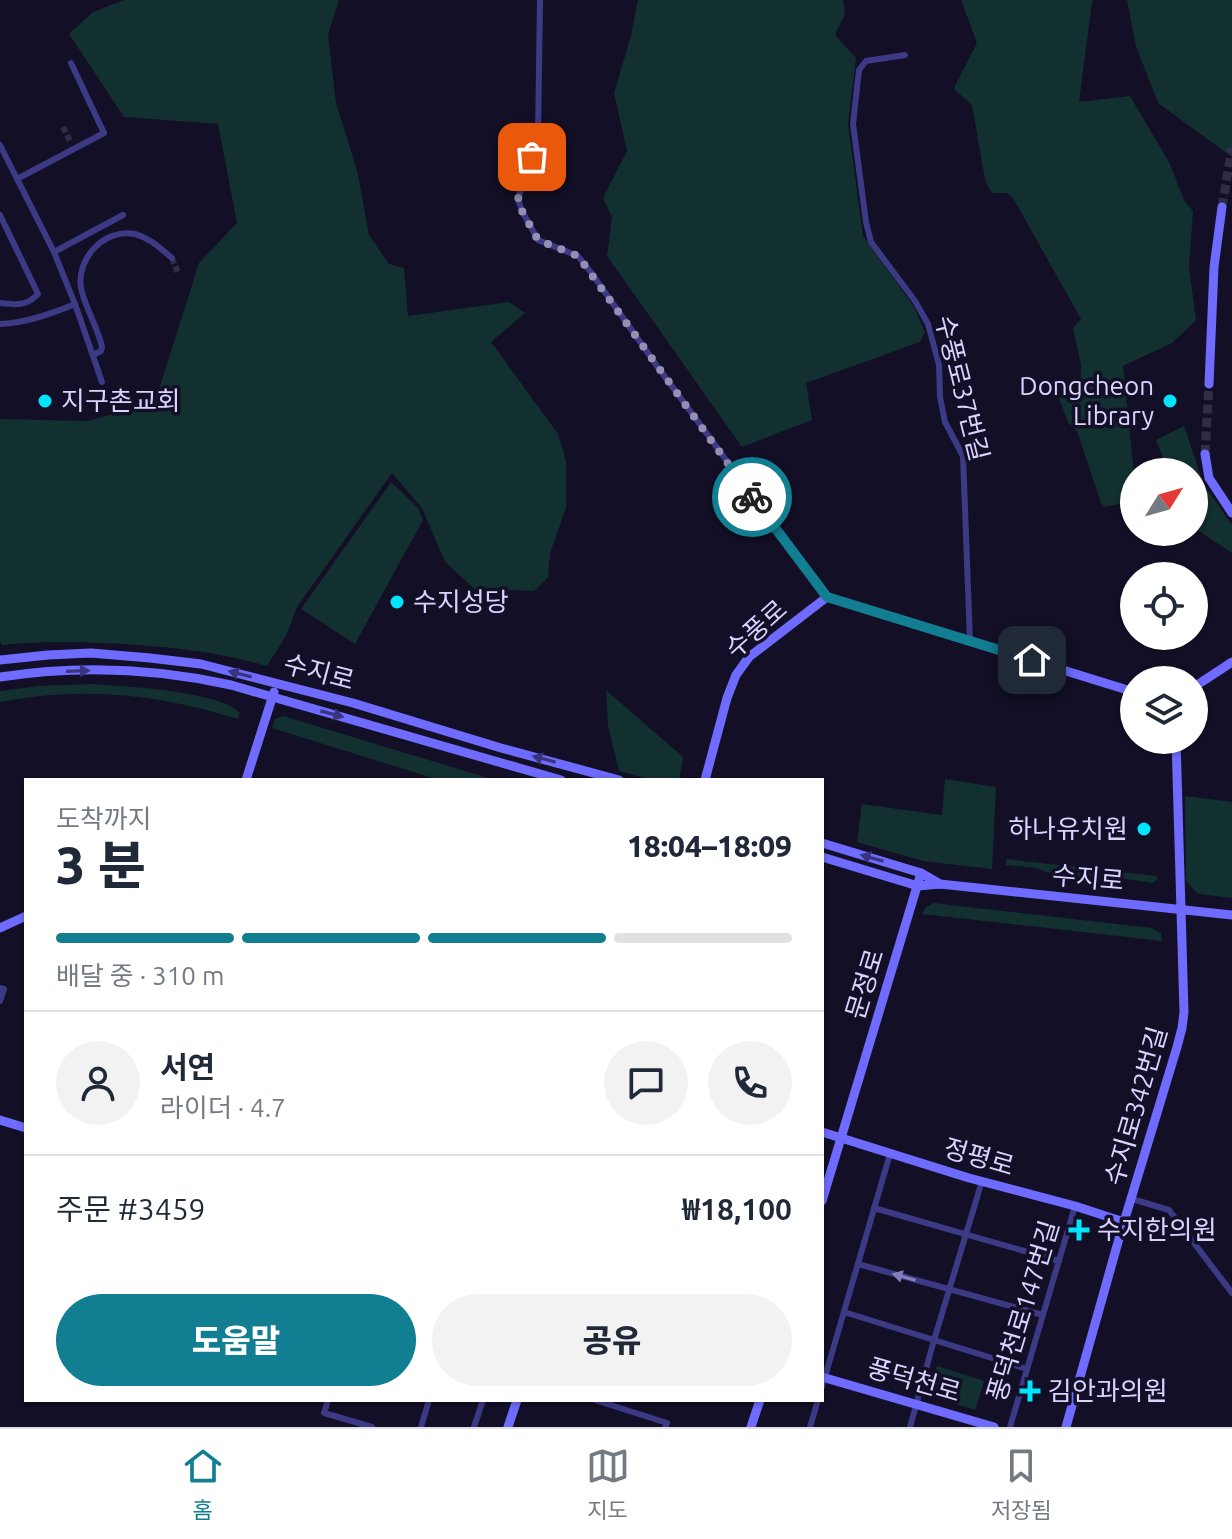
<!DOCTYPE html>
<html lang="ko">
<meta charset="utf-8">
<style>
body{margin:0;font-family:Ubuntu,"Noto Sans KR",sans-serif;background:#f2f2f3;color:#1f2937;height:100vh;display:flex;flex-direction:column;font-size:30px;white-space:nowrap}
*{box-sizing:border-box;margin:0}
p{font-size:26px;color:#747a83}
.icon{flex:none;width:44px;height:44px;fill:none;stroke:currentColor;stroke-width:2;stroke-linecap:round;stroke-linejoin:round}
.map{position:relative;flex:1;overflow:hidden}
.panel{position:absolute;left:24px;top:778px;width:800px;height:624px;display:flex;flex-direction:column;background:#fff;border-radius:0px;box-shadow:0 2px 6px #0004}
.panel>*{flex:none}
.needle{width:52px;rotate:53deg}
.controls{position:absolute;left:1120px;top:458px;display:grid;gap:16px}
.controls a{display:grid;place-items:center;width:88px;height:88px;border-radius:50%;background:#fff;box-shadow:0 2px 6px #0004;font-size:40px}
.pin{position:absolute;display:grid;place-items:center;width:68px;height:68px;color:#fff;margin:-34px;border-radius:16px;box-shadow:0 4px 12px #0006}
.courier{position:absolute;display:grid;place-items:center;width:80px;height:80px;margin:-40px;border:6px solid #117e91;border-radius:50%;background:#fff;color:#222;box-shadow:0 2px 10px #0007}
.summary em{font-style:normal;font-weight:800}
.summary div{display:flex;flex-direction:column-reverse}
.summary{display:flex;align-items:center;justify-content:space-between;height:136px;padding:0 32px}
h1{font-size:52px;font-weight:800;line-height:60px}
.bar{display:grid;grid-template-columns:repeat(4,1fr);gap:12px 8px;align-content:center;height:96px;padding:0 32px}
.bar i{height:10px;border-radius:6px;background:#e0e1e3}
.bar .current{background:#117e91}
.bar p{grid-column:span 4}
.line{display:flex;align-items:center;gap:20px;padding:0 32px;border-top:2px solid #e0e1e3}
.line div{flex:1}
.round{display:grid;place-items:center;flex:none;width:84px;height:84px;border-radius:42px;background:#f2f2f3}
.cta{display:flex;gap:16px;margin-top:auto;padding:16px 32px}
.cta a{flex:1;height:92px;border-radius:48px;background:#117e91;color:#fff;font-size:32px;font-weight:800;line-height:92px;text-align:center}
.cta a+a{background:#f2f2f3;color:#1f2937}
.dock{display:flex;justify-content:space-around;align-items:center;height:112px;border-top:2px solid #e0e1e3;background:#fff;font-size:22px;color:#747a83}
.dock a{display:grid;justify-items:center;gap:4px}
.dock .current{color:#117e91}
.map>svg:first-child{display:block}
.green{fill:#12302f}
.lines{fill:none;stroke-linecap:round;stroke-linejoin:round}
.street-tunnel{stroke:#312d47;stroke-width:6;stroke-dasharray:6 3;stroke-linecap:butt}
.secondary-tunnel{stroke:#312d47;stroke-width:9;stroke-dasharray:9 4.5;stroke-linecap:butt}
.street{stroke:#3d3a85;stroke-width:6}
.secondary{stroke:#6f6bff;stroke-width:9}
.oneway{fill:#38347d}
.oneway2{fill:#837fbc}
.done{stroke:#948fb3;stroke-width:8;stroke-dasharray:0 14.4}
.route{stroke:#117e91;stroke-width:10}
.poi-dot{fill:#00e5ff;stroke:#130f26;stroke-width:3}
.labels{text-anchor:middle;stroke-width:7;stroke-linejoin:round;paint-order:stroke}
.poi-label{font-size:26px;fill:#d9d4ff;stroke:#130f26;text-anchor:start}
.street-label{font-size:26px;fill:#d9d4ff;stroke:#130f26}
</style>
<div class="map">
<svg width="1232" height="1427" viewBox="0 0 1232 1427">
<rect width="100%" height="100%" fill="#130f26"/>
<!-- green -->
<g class="green">
<path d="M124,0H339L328,35L336,103L357,170L369,235L389,264L404,268L408,316L509,302L525,313L491,342L558,434L566,461V508L550,553L548,577L534,591L510,590L478,592L445,562L422,508L392,473L297,607L286,636L267,666C225,654 182,648 139,645C93,642 48,640 2,645L0,641V419L88,421L155,402L199,263L237,223L218,124L124,117L69,34L93,12Z"/>
<path d="M638,0H843L845,14L835,35L856,58L848,123L863,236L914,307L925,332L920,342L806,383L812,420L742,447L607,256L612,217L603,198L627,151L614,93L631,36Z"/>
<path d="M961,0H1094L1092,2L1079,102L1130,96L1169,162L1184,200L1193,211L1189,267L1196,320L1172,343L1123,366L1134,474V495C1126,503 1116,505 1105,507L1101,503L1077,431L1068,422L1056,392L1081,377V364L1073,328L1081,319L1013,198L1007,193H993L989,189L985,179L972,105L955,90V86L977,43Z"/>
<path d="M1127,0H1232V157L1158,103L1136,46Z"/>
<path d="M1184,426L1203,483L1232,525V553L1199,531L1194,523V472H1169L1156,440Z"/>
<path d="M391,482L418,508L423,520L355,644L301,609Z"/>
<path d="M92,684C123,686 220,691 240,713L238,719C186,703 129,692 74,694C49,694 24,698 0,702V691L38,686Z"/>
<path d="M606,690L683,757L679,780H652L619,771L608,726Z"/>
<path d="M283,716L495,780H439L272,728L275,719Z"/>
<path d="M945,779L996,787L992,869L923,861L857,842L862,804L942,815Z"/>
<path d="M1185,796L1232,802V898L1198,894L1186,881Z"/>
<path d="M1006,859L1157,876V880L1152,883L1108,876L1095,878L1046,872L1036,868L1006,865Z"/>
<path d="M934,903L1152,928L1161,933L1162,941L922,914L925,908Z"/>
<path d="M937,1366L984,1381L975,1410L932,1397L929,1393Z"/>
</g>
<g class="lines">
<!-- street-tunnel -->
<g class="street-tunnel">
<path d="M63,127L71,143"/>
<path d="M172,258L178,273"/>
</g>
<!-- secondary-tunnel -->
<g class="secondary-tunnel">
<path d="M1222,207L1232,148"/>
<path d="M1205,454L1209,384"/>
</g>
<!-- street -->
<g class="street">
<path d="M540,0L538,136L518,199L522,211L538,240L578,256L590,271L657,366L827,597"/>
<path d="M905,55L866,61L859,70L853,124L866,222L871,242L915,301L928,324L939,365L940,397L945,422L963,456L970,641"/>
<path d="M0,145L54,252L75,304L102,382"/>
<path d="M17,179L104,133L71,63"/>
<path d="M0,215L38,294C27,306 16,305 0,303"/>
<path d="M54,252L123,215"/>
<path d="M0,324C26,323 51,314 75,304"/>
<path d="M93,355L101,351L102,347C98,327 85,308 81,288C76,258 105,228 135,234C150,238 160,248 172,258"/>
<path d="M0,988L4,989L0,1001"/>
<path d="M1132,1199L1169,1210L1232,1293"/>
<path d="M874,1208L1059,1261"/>
<path d="M858,1264L1043,1315"/>
<path d="M844,1312L1027,1369"/>
<path d="M822,1387L890,1154"/>
<path d="M328,1400L324,1413L372,1427"/>
<path d="M595,1400L667,1423L665,1427"/>
<path d="M421,1427L429,1400"/>
<path d="M474,1427L483,1400"/>
<path d="M810,1427L818,1400"/>
<path d="M910,1427L934,1340L982,1181"/>
<path d="M1010,1427L1075,1206"/>
</g>
<!-- secondary -->
<g class="secondary">
<path d="M1209,384L1214,267L1222,207"/>
<path d="M1205,454L1209,478L1232,513"/>
<path d="M0,660L48,655L91,653L150,658L201,664L353,703L501,748L619,780"/>
<path d="M0,677C77,665 155,668 231,685L561,780"/>
<path d="M1194,687L1232,662"/>
<path d="M246,780L274,692"/>
<path d="M705,780L727,698L736,675L749,657L827,597L1134,692"/>
<path d="M822,843L921,873L940,884"/>
<path d="M822,857L918,886L940,884L1232,915"/>
<path d="M0,928L26,916"/>
<path d="M0,1120L26,1128"/>
<path d="M822,1132L969,1178L1075,1206L1124,1222"/>
<path d="M822,1201L921,873"/>
<path d="M822,1377L994,1427"/>
<path d="M508,1427L517,1400"/>
<path d="M751,1427L760,1400"/>
<path d="M1066,1427L1120,1235L1177,1047L1182,1028L1184,1012L1176,740"/>
</g>
</g>
<!-- one-way arrows -->
<defs><path id="oneway-solid" d="M-6-.8H1V-3.2L6.5 0L1 3.2V.8H-6Z" transform="scale(2)"/></defs>
<g class="oneway">
<use href="#oneway-solid" transform="translate(78 671) rotate(-2)"/>
<use href="#oneway-solid" transform="translate(240 674) rotate(-166)"/>
<use href="#oneway-solid" transform="translate(332 714) rotate(15)"/>
<use href="#oneway-solid" transform="translate(544 759) rotate(-165)"/>
<use href="#oneway-solid" transform="translate(872 858) rotate(-164)"/>
</g>
<use class="oneway2" href="#oneway-solid" transform="translate(904 1277) rotate(-164)"/>
<g class="lines">
<!-- done -->
<path class="done" d="M532,157L518,199L522,211L538,240L578,256L752,497"/>
<!-- route -->
<path class="route" d="M752,497L827,597L1032,660"/>
</g>
<!-- markers -->
<g class="poi-dot">
<circle cx="45" cy="401" r="8"/>
<circle cx="1170" cy="401" r="8"/>
<circle cx="397" cy="602" r="8"/>
<circle cx="1144" cy="829" r="8"/>
<path d="M1075 1218h8v8h8v8h-8v8h-8v-8h-8v-8h8z"/>
<path d="M1026 1379h8v8h8v8h-8v8h-8v-8h-8v-8h8z"/>
</g>
<g class="labels">
<!-- poi labels -->
<g class="poi-label">
<text x="1154" y="395" text-anchor="end">Dongcheon<tspan x="1154" dy="30">Library</tspan></text>
<text x="61" y="410">지구촌교회</text>
<text x="413" y="611">수지성당</text>
<text x="1128" y="838" text-anchor="end">하나유치원</text>
<text x="1097" y="1239">수지한의원</text>
<text x="1048" y="1400">김안과의원</text>
</g>
<!-- street labels -->
<g class="street-label">
<text transform="translate(962 388) rotate(76)" y="9">수풍로37번길</text>
<text transform="translate(756 629) rotate(-42)" y="9">수풍로</text>
<text transform="translate(319 672) rotate(15)" y="9">수지로</text>
<text transform="translate(1088 878) rotate(5)" y="9">수지로</text>
<text transform="translate(865 984) rotate(-73)" y="9">문정로</text>
<text transform="translate(1136 1106) rotate(-74)" y="9">수지로342번길</text>
<text transform="translate(979 1157) rotate(16)" y="9">정평로</text>
<text transform="translate(1023 1311) rotate(-73)" y="9">풍덕천로147번길</text>
<text transform="translate(914 1380) rotate(16)" y="9">풍덕천로</text>
</g>
</g>
</svg>
<div class="controls">
<a><svg class="needle" viewBox="-14 -14 28 28"><path d="M0-13l5 13h-10z" fill="#e53935"/><path d="M0 13l5-13h-10z" fill="#747a83"/></svg></a>
<a><svg class="icon" aria-label="locate" viewBox="0 0 24 24"><circle cx="12" cy="12" r="6"/><path d="M12 2v4M12 18v4M2 12h4M18 12h4"/></svg></a>
<a><svg class="icon" aria-label="layers" viewBox="0 0 24 24"><path d="M12 4l9 5-9 5-9-5zM3 14l9 5 9-5"/></svg></a>
</div>
<div class="pin" style="left:532px;top:157px;background:#ea580c"><svg class="icon" aria-label="bag" viewBox="0 0 24 24"><path d="M5 8h14l-1 12H6zM9 8a3 3 0 0 1 6 0"/></svg></div>
<div class="pin" style="left:1032px;top:660px;background:#1f2937"><svg class="icon" aria-label="home" viewBox="0 0 24 24"><path d="M3 11l9-7 9 7M6 9v11h12V9"/></svg></div>
<div class="courier" style="left:752px;top:497px"><svg class="icon" aria-label="bike" viewBox="0 0 24 24"><circle cx="6" cy="16" r="4"/><circle cx="18" cy="16" r="4"/><path d="M6 16l4-8h5l3 8M10 8l3 8H6M13 5h3"/></svg></div>
<section class="panel">
<div class="summary"><div><h1>3 분</h1><p>도착까지</p></div><em>18:04–18:09</em></div>
<div class="bar"><i class="current"></i><i class="current"></i><i class="current"></i><i></i><p>배달 중 · 310 m</p></div>
<div class="line" style="height:144px"><a class="round"><svg class="icon" aria-label="person" viewBox="0 0 24 24"><circle cx="12" cy="8" r="4"/><path d="M4 21q1-7 8-7t8 7"/></svg></a><div><b>서연</b><p>라이더 · 4.7</p></div><a class="round"><svg class="icon" aria-label="chat" viewBox="0 0 24 24"><path d="M4 5h16v11H9l-5 4z"/></svg></a><a class="round"><svg class="icon" aria-label="phone" viewBox="0 0 24 24"><path d="M5 4h4l2 5-3 2q2 4 5 5l2-3 5 2v4C11 20 4 13 5 4z"/></svg></a></div>
<div class="line" style="height:104px"><div>주문 #3459</div><b>₩18,100</b></div>
<div class="cta"><a>도움말</a><a>공유</a></div>
</section>
</div>
<nav class="dock">
<a class="current"><svg class="icon" aria-label="home" viewBox="0 0 24 24"><path d="M3 11l9-7 9 7M6 9v11h12V9"/></svg>홈</a>
<a><svg class="icon" aria-label="map" viewBox="0 0 24 24"><path d="M3 6l6-2 6 2 6-2v14l-6 2-6-2-6 2zM9 4v14M15 6v14"/></svg>지도</a>
<a><svg class="icon" aria-label="saved" viewBox="0 0 24 24"><path d="M7 4h10v16l-5-4-5 4z"/></svg>저장됨</a>
</nav>
